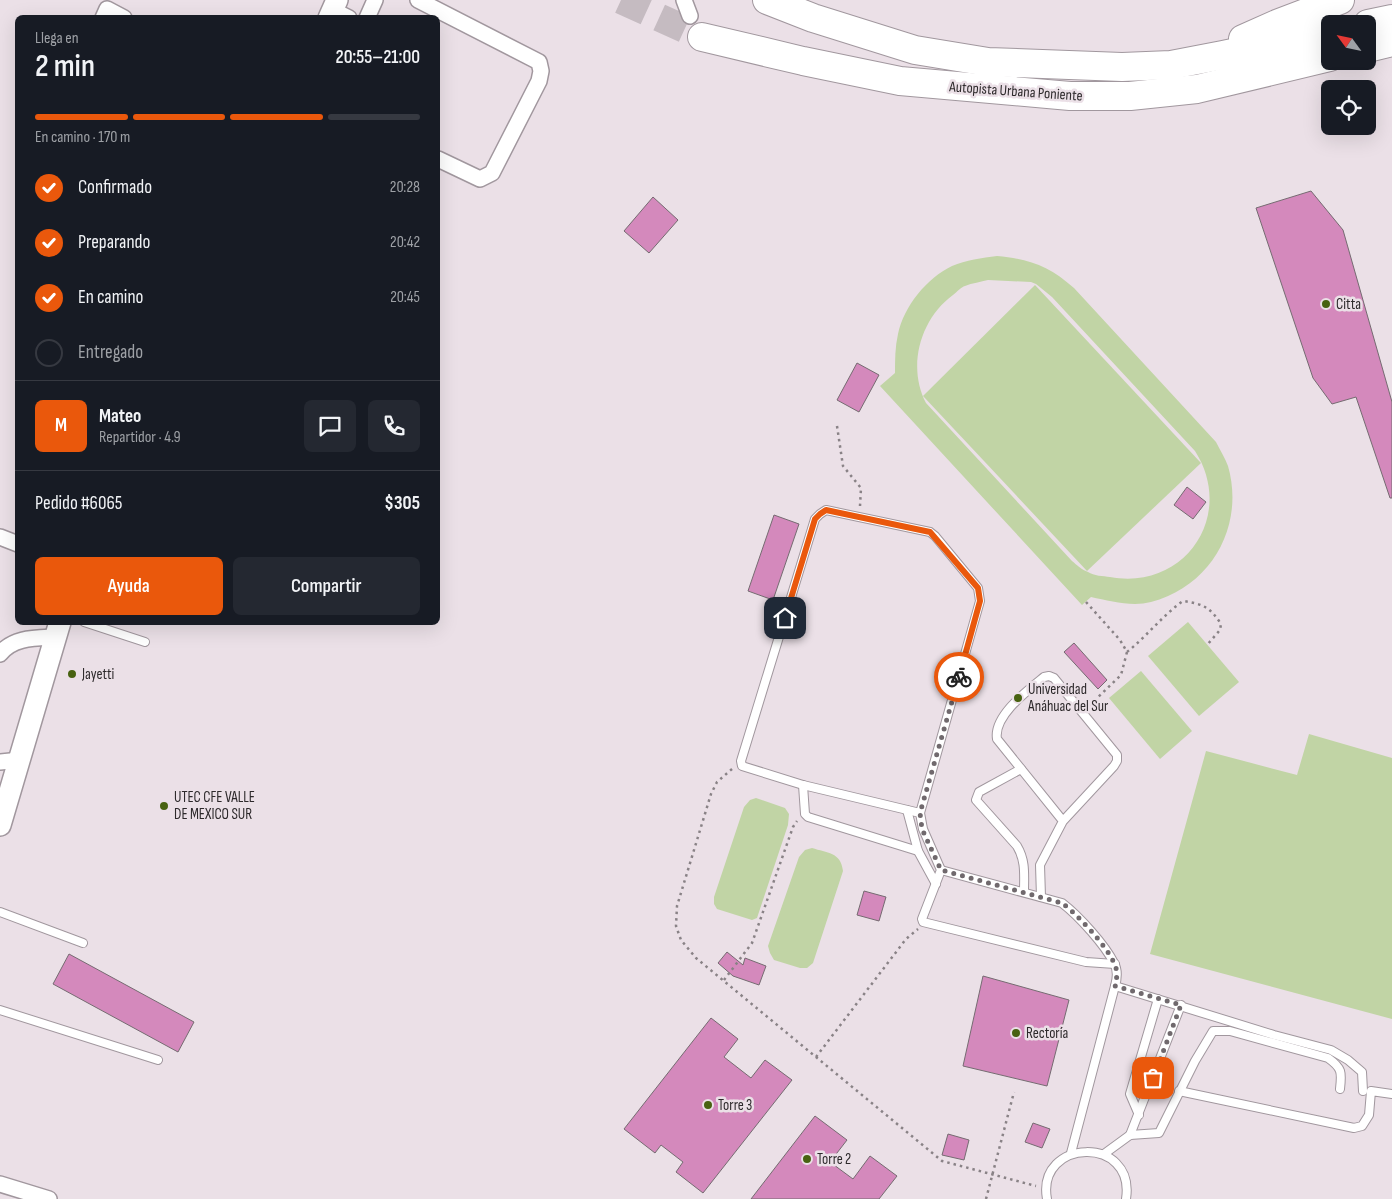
<!DOCTYPE html>
<html lang="es">
<meta charset="utf-8">
<style>
body{margin:0;font-family:"Sofia Sans Condensed",sans-serif;background:#242831;color:#f1f3f6;height:100vh;display:flex;flex-direction:column;font-size:19px;white-space:nowrap}
*{box-sizing:border-box;margin:0}
p{font-size:16px;color:#9ea1a6}
.icon{flex:none;width:28px;height:28px;fill:none;stroke:currentColor;stroke-width:2;stroke-linecap:round;stroke-linejoin:round}
.map{position:relative;flex:1;overflow:hidden}
.sheet{position:absolute;left:15px;top:15px;width:425px;height:610px;display:flex;flex-direction:column;background:#171b24;border-radius:8px;box-shadow:0 5px 20px #0002}
.sheet>*{flex:none}
.needle{width:32px;rotate:303deg}
.tools{position:absolute;left:1321px;top:15px;display:grid;gap:10px}
.tools a{display:grid;place-items:center;width:55px;height:55px;border-radius:8px;background:#171b24;box-shadow:0 5px 20px #0002;font-size:25px}
.pin{position:absolute;display:grid;place-items:center;width:42px;height:42px;color:#fff;margin:-21px;border-radius:10px;box-shadow:0 2px 8px #0006}
.courier{position:absolute;display:grid;place-items:center;width:50px;height:50px;margin:-25px;border:4px solid #ea580c;border-radius:50%;background:#fff;color:#222;box-shadow:0 1px 6px #0007}
.headline em{font-style:normal;font-weight:600}
.headline div{display:flex;flex-direction:column-reverse}
.headline{display:flex;align-items:center;justify-content:space-between;height:85px;padding:0 20px}
h1{font-size:32px;font-weight:600;line-height:38px}
.bar{display:grid;grid-template-columns:repeat(4,1fr);gap:8px 5px;align-content:center;height:60px;padding:0 20px}
.bar i{height:6px;border-radius:4px;background:#363941}
.bar .selected{background:#ea580c}
.bar p{grid-column:span 4}
.line{display:flex;align-items:center;gap:12px;padding:0 20px;border-top:1px solid #363941}
.line div{flex:1}
.round{display:grid;place-items:center;flex:none;width:52px;height:52px;border-radius:8px;background:#242831}
ol{padding:0 20px;list-style:none}
li{display:flex;align-items:center;gap:15px;height:55px}
li p{margin-inline-start:auto}
li .icon{padding:5px;border-radius:50%;background:#ea580c;color:#fff;stroke-width:4}
li:last-child{color:#9ea1a6}
li i{width:28px;height:28px;border:2px solid #363941;border-radius:50%}
.action{display:flex;gap:10px;margin-top:auto;padding:10px 20px}
.action a{flex:1;height:58px;border-radius:8px;background:#ea580c;color:#fff;font-size:20px;font-weight:600;line-height:58px;text-align:center}
.action a+a{background:#242831;color:#f1f3f6}
.map>svg:first-child{display:block}
.green{fill:#c1d4a5;fill-rule:evenodd}
.building{fill:#d489bc;stroke:#756b71}
.lines{fill:none;stroke-linecap:round;stroke-linejoin:round}
.motorway-tunnel{stroke:#c5bbc1;stroke-width:28;stroke-dasharray:28 14;stroke-linecap:butt}
.service-casing{stroke:#a1979e;stroke-width:10}
.minor-casing{stroke:#a1979e;stroke-width:18}
.secondary-casing{stroke:#a1979e;stroke-width:24}
.motorway-casing{stroke:#a1979e;stroke-width:30}
.path{stroke:#898286;stroke-width:2.5;stroke-dasharray:2.5 4;stroke-linecap:butt}
.service{stroke:#fff;stroke-width:8}
.minor{stroke:#fff;stroke-width:15}
.secondary{stroke:#fff;stroke-width:21}
.motorway{stroke:#fff;stroke-width:28}
.done{stroke:#70696d;stroke-width:5;stroke-dasharray:0 9}
.route{stroke:#ea580c;stroke-width:6}
.poi-dot{fill:#486211;stroke:#ebe0e7;stroke-width:2}
.labels{text-anchor:middle;stroke-width:5;stroke-linejoin:round;paint-order:stroke}
.street-label{font-size:15px;fill:#2d292b;stroke:#ebe0e7}
.poi-label{font-size:15px;fill:#2d292b;stroke:#ebe0e7;text-anchor:start}
</style>
<div class="map">
<svg width="1392" height="1199" viewBox="0 0 1392 1199">
<rect width="100%" height="100%" fill="#ebe0e7"/>
<!-- green -->
<g class="green">
<path d="M997,256C1030,259 1049,266 1074,288L1216,442C1220,450 1225,458 1228,466C1245,525 1212,586 1151,602C1132,607 1110,601 1091,597L1082,605L880,386L895,373C895,360 895,347 898,334C904,306 927,278 952,266C966,260 982,258 997,256ZM988,280L1031,282L1036,284L1052,297L1195,451C1236,515 1185,591 1110,577C1103,576 1094,576 1088,572C1082,570 1077,565 1072,561L926,403C907,367 920,319 953,295C957,292 961,287 965,286C972,283 981,282 988,280Z"/>
<path d="M1035,285L1201,463L1087,571L923,396Z"/>
<path d="M1188,622L1239,682L1199,716L1148,656Z"/>
<path d="M1141,671L1192,731L1160,759L1109,698Z"/>
<path d="M1309,734L1392,758V1019L1150,954L1206,751L1297,775Z"/>
<path d="M756,798L785,808L789,814L788,825L757,918L752,920L717,909L714,904V897L744,807L750,800Z"/>
<path d="M812,848C827,853 841,852 843,871L813,963L807,968H800L774,960L770,953L768,946L799,857L805,850Z"/>
</g>
<!-- building -->
<g class="building">
<path d="M1311,191L1343,230L1392,402V498H1390L1356,397L1332,404L1313,378L1256,208Z"/>
<path d="M653,197L678,220L649,253L624,231Z"/>
<path d="M857,363L879,375L859,412L837,400Z"/>
<path d="M1187,487L1206,502L1193,519L1174,505Z"/>
<path d="M774,515L799,524L773,600L748,591Z"/>
<path d="M1074,643L1107,680L1098,689L1064,652Z"/>
<path d="M864,891L886,897L879,921L857,915Z"/>
<path d="M727,952L743,965L745,958L766,966L759,985L733,976L718,963Z"/>
<path d="M69,954L194,1022L178,1052L53,984Z"/>
<path d="M983,976L1069,1000L1047,1086L963,1066Z"/>
<path d="M711,1018L738,1039L724,1057L751,1078L765,1060L792,1080L703,1193L676,1172L683,1162L661,1145L655,1153L624,1129Z"/>
<path d="M815,1116L847,1140L830,1162L853,1179L870,1156L897,1176L879,1199H751Z"/>
<path d="M1033,1123L1050,1129L1042,1148L1025,1142Z"/>
<path d="M948,1134L969,1140L964,1160L942,1155Z"/>
</g>
<g class="lines">
<!-- motorway-tunnel -->
<path class="motorway-tunnel" d="M621,0L702,37"/>
<!-- service casing -->
<g class="service-casing">
<g id="service">
<path d="M84,622L145,642"/>
<path d="M1021,769L979,792L976,800L1017,846C1026,861 1024,875 1024,892"/>
<path d="M803,785L805,814L808,817L918,851"/>
<path d="M907,810L918,851L936,884"/>
<path d="M920,813L803,785L742,766L741,761L815,519L820,514L826,510L930,532L935,536L978,588L980,601L920,813L923,829L941,870L922,919L923,922L1086,962L1115,964"/>
<path d="M941,870L1062,903C1079,916 1105,945 1114,963C1118,970 1117,979 1115,986L1071,1153"/>
<path d="M1041,897L1040,865L1063,821L1114,766L1117,761V755L1054,678L1049,676L1044,677C1028,690 993,716 997,739L1063,821"/>
<path d="M0,912L83,943"/>
<path d="M1115,986L1274,1035L1331,1050L1348,1060L1362,1072L1363,1091"/>
<path d="M0,1010L158,1060"/>
<path d="M1179,1091L1354,1128L1362,1126L1369,1115L1371,1091L1392,1094"/>
<path d="M1139,1115L1130,1094L1158,999"/>
<path d="M1130,1135L1181,1005"/>
<path d="M1104,1154L1130,1135L1159,1133L1195,1061L1213,1031H1230L1328,1058C1342,1068 1342,1072 1340,1089"/>
<path d="M1047,1199C1036,1138 1136,1135 1126,1199"/>
</g>
</g>
<!-- minor casing -->
<g class="minor-casing">
<g id="minor">
<path d="M418,0L539,62L541,71L539,81L492,173L480,179L438,159"/>
<path d="M684,0L690,16"/>
<path d="M333,10L349,18"/>
<path d="M103,18L107,9L124,18"/>
<path d="M367,18L375,0"/>
<path d="M0,537L18,544"/>
<path d="M0,654C13,637 36,638 55,637"/>
<path d="M0,762L20,760"/>
<path d="M0,1184L49,1199"/>
</g>
</g>
<!-- secondary casing -->
<g class="secondary-casing">
<g id="secondary">
<path d="M329,18L337,0"/>
<path d="M0,825L60,622"/>
</g>
</g>
<!-- motorway casing -->
<g class="motorway-casing">
<g id="motorway">
<path d="M767,0L813,18L915,50L988,62L1122,67L1171,65L1223,55L1330,32"/>
<path d="M1368,24L1392,19"/>
<path d="M702,37L803,61L900,81L1070,96H1130L1197,89L1330,57"/>
<path d="M1243,39L1279,23L1340,0"/>
<path d="M1368,48L1392,42"/>
</g>
</g>
<!-- path -->
<g class="path">
<path d="M837,426L843,466L861,488L860,506"/>
<path d="M1086,602L1120,640L1127,652L1121,675L1089,706"/>
<path d="M1127,652C1147,636 1162,616 1183,601C1203,604 1210,607 1221,624L1220,630L1207,645"/>
<path d="M732,769L717,782L711,794L677,906L676,926L681,940L696,958L942,1161L1036,1186"/>
<path d="M724,980L752,943L793,827L797,821"/>
<path d="M816,1057L906,939L918,929"/>
<path d="M986,1199L1014,1092"/>
</g>
<!-- service -->
<use href="#service" class="service"/>
<!-- minor -->
<use href="#minor" class="minor"/>
<!-- secondary -->
<use href="#secondary" class="secondary"/>
<!-- motorway -->
<use href="#motorway" class="motorway"/>
</g>
<g class="lines">
<!-- done -->
<path class="done" d="M959,677L920,813L922,829L941,870L1062,903C1078,915 1106,945 1114,963C1118,970 1117,979 1115,986L1181,1005L1153,1078"/>
<!-- route -->
<path class="route" d="M785,618L815,519L820,514L826,510L930,532L978,588L980,601L959,677"/>
</g>
<!-- markers -->
<g class="poi-dot">
<circle cx="1326" cy="304" r="5"/>
<circle cx="72" cy="674" r="5"/>
<circle cx="1018" cy="698" r="5"/>
<circle cx="164" cy="806" r="5"/>
<circle cx="1016" cy="1033" r="5"/>
<circle cx="708" cy="1105" r="5"/>
<circle cx="807" cy="1159" r="5"/>
</g>
<g class="labels">
<!-- street labels -->
<g class="street-label">
<text transform="translate(1016 91) rotate(4)" y="5">Autopista Urbana Poniente</text>
</g>
<!-- poi labels -->
<g class="poi-label">
<text x="1336" y="309">Citta</text>
<text x="82" y="679">Jayetti</text>
<text x="1028" y="694">Universidad<tspan x="1028" dy="17">Anáhuac del Sur</tspan></text>
<text x="174" y="802">UTEC CFE VALLE<tspan x="174" dy="17">DE MEXICO SUR</tspan></text>
<text x="1026" y="1038">Rectoría</text>
<text x="718" y="1110">Torre 3</text>
<text x="817" y="1164">Torre 2</text>
</g>
</g>
</svg>
<div class="tools">
<a><svg class="needle" viewBox="-14 -14 28 28"><path d="M0-13l5 13h-10z" fill="#e53935"/><path d="M0 13l5-13h-10z" fill="#9ea1a6"/></svg></a>
<a><svg class="icon" aria-label="locate" viewBox="0 0 24 24"><circle cx="12" cy="12" r="6"/><path d="M12 2v4M12 18v4M2 12h4M18 12h4"/></svg></a>
</div>
<div class="pin" style="left:1153px;top:1078px;background:#ea580c"><svg class="icon" aria-label="bag" viewBox="0 0 24 24"><path d="M5 8h14l-1 12H6zM9 8a3 3 0 0 1 6 0"/></svg></div>
<div class="pin" style="left:785px;top:618px;background:#1f2937"><svg class="icon" aria-label="home" viewBox="0 0 24 24"><path d="M3 11l9-7 9 7M6 9v11h12V9"/></svg></div>
<div class="courier" style="left:959px;top:677px"><svg class="icon" aria-label="bike" viewBox="0 0 24 24"><circle cx="6" cy="16" r="4"/><circle cx="18" cy="16" r="4"/><path d="M6 16l4-8h5l3 8M10 8l3 8H6M13 5h3"/></svg></div>
<section class="sheet">
<div class="headline"><div><h1>2 min</h1><p>Llega en</p></div><em>20:55–21:00</em></div>
<div class="bar"><i class="selected"></i><i class="selected"></i><i class="selected"></i><i></i><p>En camino · 170 m</p></div>
<ol>
<li><svg class="icon" aria-label="check" viewBox="0 0 24 24"><path d="M5 12l5 5 9-10"/></svg>Confirmado<p>20:28</p></li>
<li><svg class="icon" aria-label="check" viewBox="0 0 24 24"><path d="M5 12l5 5 9-10"/></svg>Preparando<p>20:42</p></li>
<li><svg class="icon" aria-label="check" viewBox="0 0 24 24"><path d="M5 12l5 5 9-10"/></svg>En camino<p>20:45</p></li>
<li><i></i>Entregado</li>
</ol>
<div class="line" style="height:90px"><b class="round" style="background:#ea580c;color:#fff">M</b><div><b>Mateo</b><p>Repartidor · 4.9</p></div><a class="round"><svg class="icon" aria-label="chat" viewBox="0 0 24 24"><path d="M4 5h16v11H9l-5 4z"/></svg></a><a class="round"><svg class="icon" aria-label="phone" viewBox="0 0 24 24"><path d="M5 4h4l2 5-3 2q2 4 5 5l2-3 5 2v4C11 20 4 13 5 4z"/></svg></a></div>
<div class="line" style="height:65px"><div>Pedido #6065</div><b>$305</b></div>
<div class="action"><a>Ayuda</a><a>Compartir</a></div>
</section>
</div>
